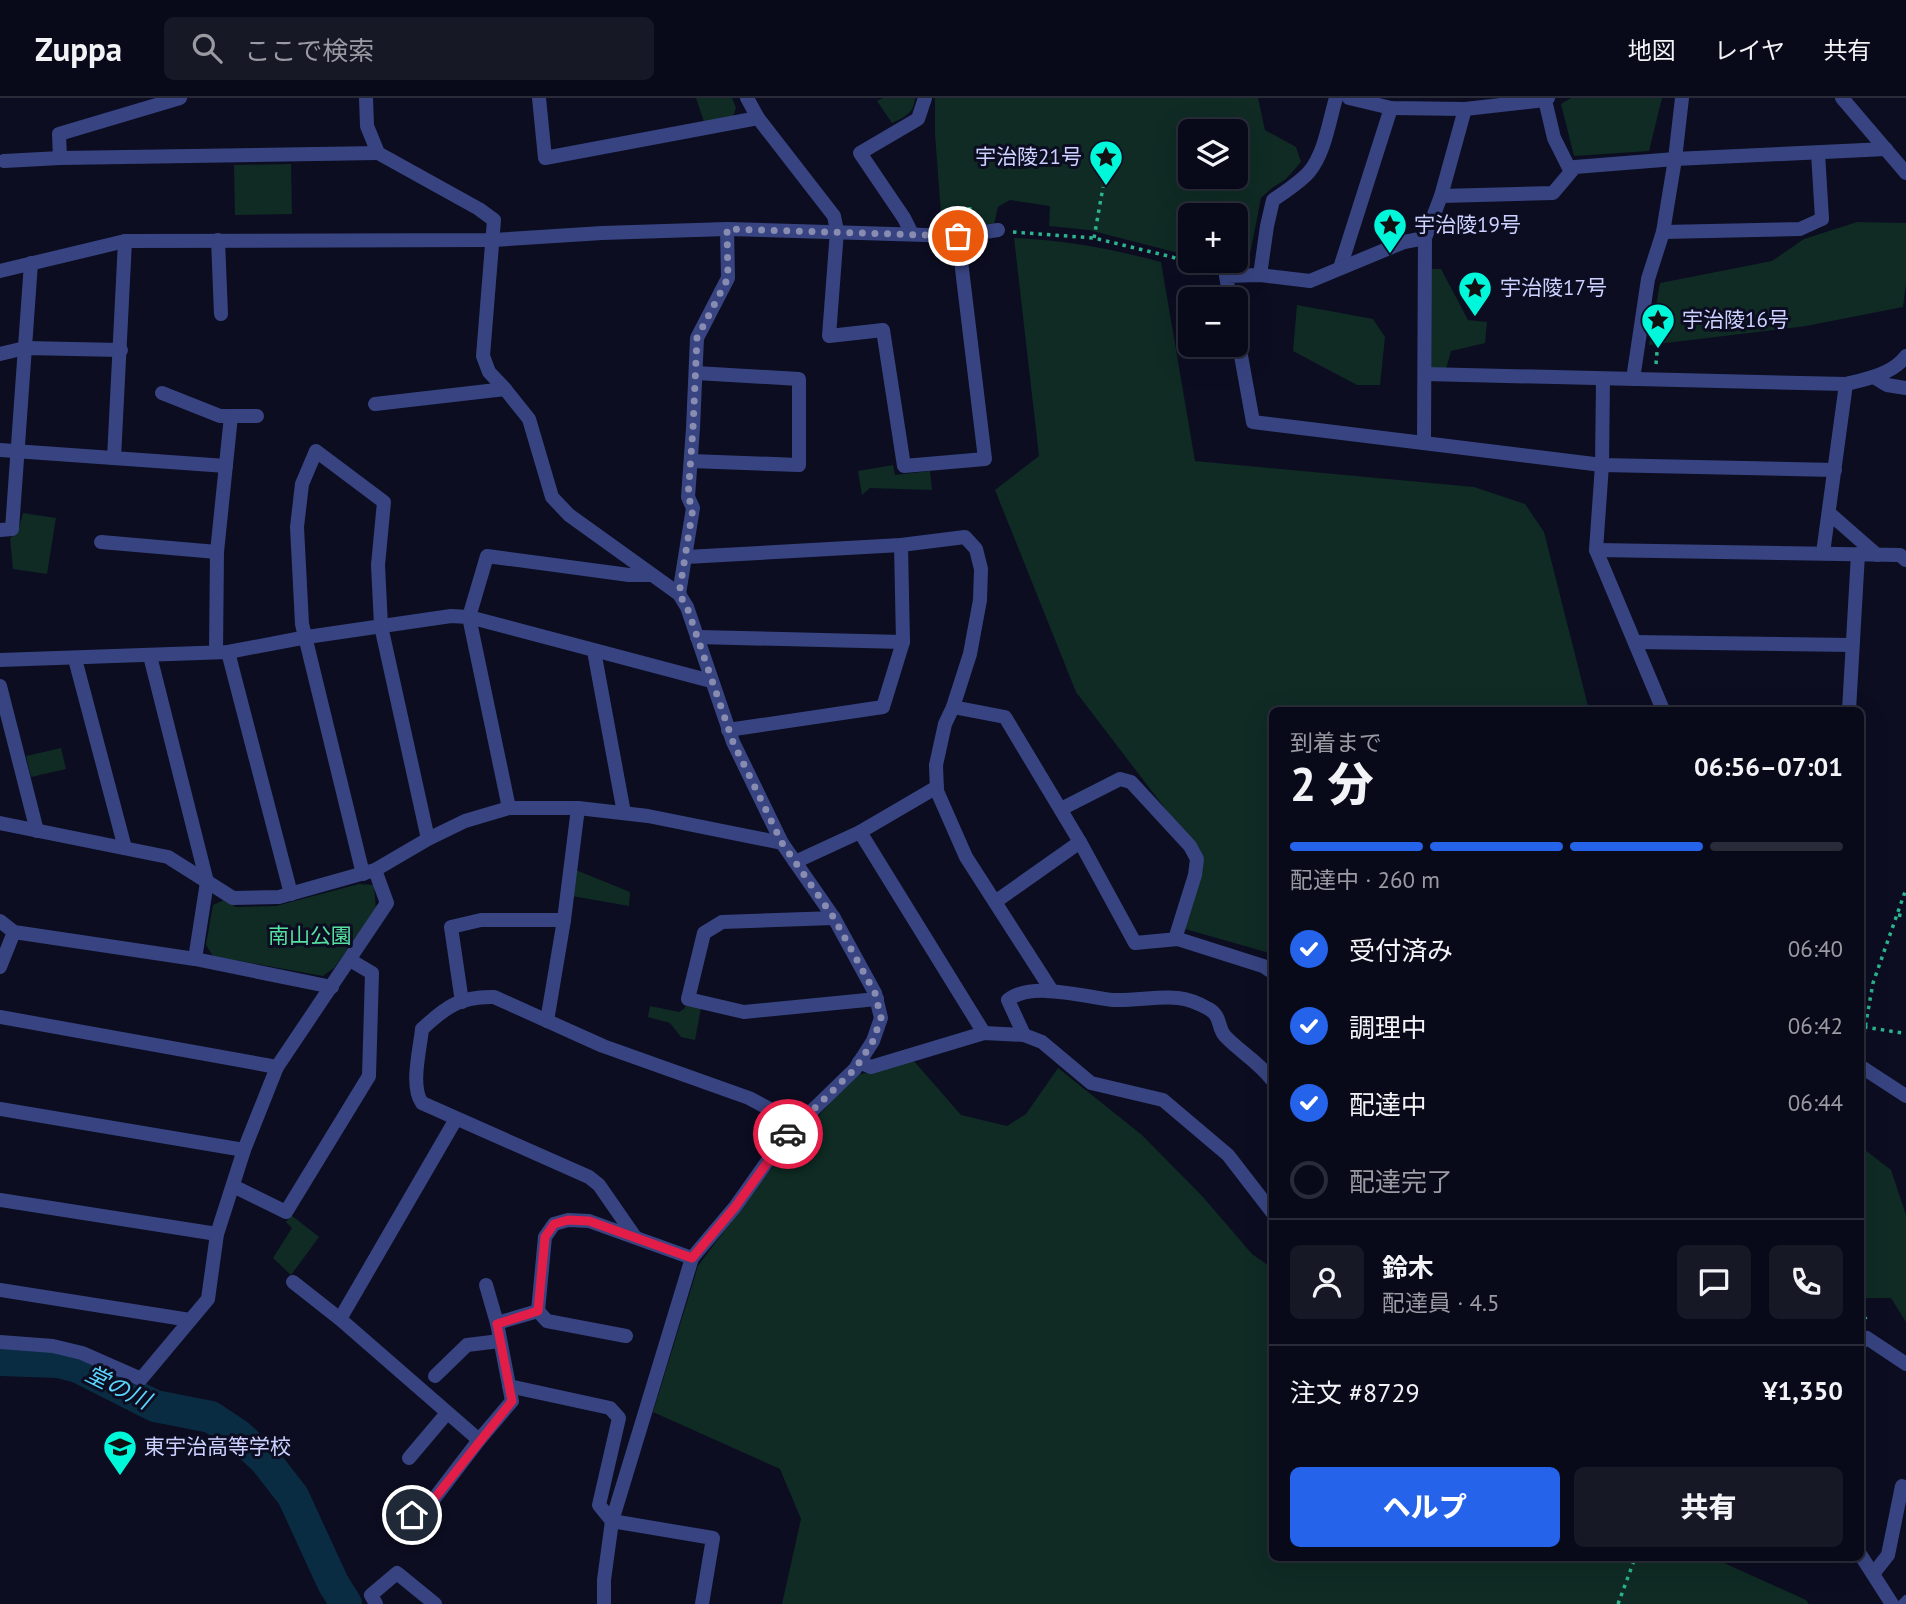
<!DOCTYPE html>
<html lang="ja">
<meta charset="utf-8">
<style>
body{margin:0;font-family:"PT Sans","Noto Sans JP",sans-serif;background:#171826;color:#f1f3f6;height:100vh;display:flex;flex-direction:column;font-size:26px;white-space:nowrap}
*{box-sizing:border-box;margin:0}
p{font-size:23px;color:#999aa2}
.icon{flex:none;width:38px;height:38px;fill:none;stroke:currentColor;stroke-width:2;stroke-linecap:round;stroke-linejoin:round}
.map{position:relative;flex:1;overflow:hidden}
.panel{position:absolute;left:1269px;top:609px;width:595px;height:854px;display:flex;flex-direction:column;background:#090a19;border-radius:10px;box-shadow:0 7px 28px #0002,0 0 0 2px #292b38}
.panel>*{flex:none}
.fabs{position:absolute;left:1178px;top:21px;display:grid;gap:14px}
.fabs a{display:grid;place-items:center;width:70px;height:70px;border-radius:10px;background:#090a19;box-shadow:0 7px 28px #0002,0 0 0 2px #292b38;font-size:35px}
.pin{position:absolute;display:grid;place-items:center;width:60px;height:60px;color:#fff;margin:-30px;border:4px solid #fff;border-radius:50%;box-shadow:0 2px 7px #0007}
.courier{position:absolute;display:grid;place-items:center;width:70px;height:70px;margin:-35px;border:5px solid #e11d48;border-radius:50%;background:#fff;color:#222;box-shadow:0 2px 9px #0007}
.headline em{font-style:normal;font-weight:800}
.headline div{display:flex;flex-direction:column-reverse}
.headline{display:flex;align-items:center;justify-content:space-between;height:119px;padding:0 21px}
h1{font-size:46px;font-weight:800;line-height:52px}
.bar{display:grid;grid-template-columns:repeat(4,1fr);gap:10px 7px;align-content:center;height:84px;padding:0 21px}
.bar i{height:9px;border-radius:5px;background:#292b38}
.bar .active{background:#2563eb}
.bar p{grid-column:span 4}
.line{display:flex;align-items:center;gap:18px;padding:0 21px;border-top:2px solid #292b38}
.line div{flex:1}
.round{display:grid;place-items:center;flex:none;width:74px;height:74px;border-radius:10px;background:#171826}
ol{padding:0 21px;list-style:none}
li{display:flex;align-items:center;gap:21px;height:77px}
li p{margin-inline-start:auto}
li .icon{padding:7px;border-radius:50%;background:#2563eb;color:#fff;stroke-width:4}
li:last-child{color:#999aa2}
li i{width:38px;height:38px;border:4px solid #292b38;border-radius:50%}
.cta{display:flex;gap:14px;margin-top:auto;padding:14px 21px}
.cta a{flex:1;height:80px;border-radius:10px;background:#2563eb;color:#fff;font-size:28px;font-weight:800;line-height:80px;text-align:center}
.cta a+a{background:#171826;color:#f1f3f6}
header{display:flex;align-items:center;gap:42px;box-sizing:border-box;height:98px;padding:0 35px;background:#090a19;border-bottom:2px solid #292b38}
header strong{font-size:33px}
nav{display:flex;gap:38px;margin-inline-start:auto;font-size:24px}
.search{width:490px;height:63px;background:#171826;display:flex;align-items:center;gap:18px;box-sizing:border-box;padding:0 24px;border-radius:10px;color:#999aa2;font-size:26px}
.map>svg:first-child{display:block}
.green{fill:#0f2b24;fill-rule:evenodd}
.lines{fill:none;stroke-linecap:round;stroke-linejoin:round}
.river{stroke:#0a2c42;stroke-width:32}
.path{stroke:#2bb48e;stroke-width:3.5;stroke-dasharray:3.5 5;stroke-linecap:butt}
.service{stroke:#374481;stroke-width:8}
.minor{stroke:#374481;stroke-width:14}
.done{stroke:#898cb1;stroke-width:7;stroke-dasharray:0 12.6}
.route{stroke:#e11d48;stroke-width:9}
.labels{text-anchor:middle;stroke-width:6;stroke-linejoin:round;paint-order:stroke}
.poi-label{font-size:21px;fill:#ccd1ff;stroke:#0c0d21;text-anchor:start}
.park-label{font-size:21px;fill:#56e1a0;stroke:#0c0d21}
.water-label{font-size:23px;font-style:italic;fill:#5ad7ff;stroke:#0c0d21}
</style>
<header>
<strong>Zuppa</strong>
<div class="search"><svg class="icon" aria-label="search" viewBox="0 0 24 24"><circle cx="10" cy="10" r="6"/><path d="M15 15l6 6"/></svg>ここで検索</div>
<nav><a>地図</a><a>レイヤ</a><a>共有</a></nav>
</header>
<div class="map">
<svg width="1906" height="1506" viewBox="0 0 1906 1506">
<rect width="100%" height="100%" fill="#0c0d21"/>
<!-- green -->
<g class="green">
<path d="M696,0H732L736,10L732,21L705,27Z"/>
<path d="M883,0H915C914,15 905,19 892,25L877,3Z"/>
<path d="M935,0H1258L1265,32L1296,49L1301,64L1286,81L1272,90L1261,100L1247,171L1209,163H1236V117H1190V158L1089,132L1049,128L1050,108L1010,102L998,109L994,126L942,129L935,36ZM1190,33H1236V79H1190Z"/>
<path d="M1571,0H1662L1649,53L1574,58L1561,6Z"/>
<path d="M291,66L292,116L235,117L234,67Z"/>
<path d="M1857,124L1906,125V185L1903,209L1806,228L1649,247L1660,185L1772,163L1804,141Z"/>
<path d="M1014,140C1064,142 1112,151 1161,164L1195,363L1474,389L1525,406L1544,434L1589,612H1272V858L1266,854L1185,831L1196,751L1076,594L995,392L1039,358Z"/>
<path d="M1429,171H1441L1468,222L1487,224L1485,245L1451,253L1446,271L1429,270Z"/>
<path d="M1297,207L1373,221L1385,239L1380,287H1357L1293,253Z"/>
<path d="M893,367L895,377L930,373L932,392L870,390L862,397L858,373Z"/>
<path d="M23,415L56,420L47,476L13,471L10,440L18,434Z"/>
<path d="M61,650L66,671L31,679L26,658Z"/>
<path d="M576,772L630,794L629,808L572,798Z"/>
<path d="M359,786L374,787L376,812L334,870L323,878L213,858L206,847L213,807L224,802L236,809L276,808Z"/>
<path d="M686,907L701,910L695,942L681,939L670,925L648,919L650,908L679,914L684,911Z"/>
<path d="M913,962L961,1017L1007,1028L1026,1016L1058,970L1142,1037L1203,1099L1252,1156L1272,1170V1460H1713L1806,1502L1809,1506H782L801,1421L780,1371L653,1314L698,1168L766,1077L854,978Z"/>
<path d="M1860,1048L1891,1072L1906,1117V1224L1891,1200H1860Z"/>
<path d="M291,1117L319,1139L291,1177L273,1160L292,1130L286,1124Z"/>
</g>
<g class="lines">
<!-- river -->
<path class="river" d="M0,1262L59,1264L78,1269L155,1308L211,1319L238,1337L265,1362L293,1398L333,1485L346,1506"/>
<!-- path -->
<g class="path">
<path d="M969,121L970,108"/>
<path d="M1013,134L1094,140L1172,159L1214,174"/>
<path d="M1094,140L1103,89"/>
<path d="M1656,266L1657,254"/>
<path d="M1898,817L1906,818"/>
<path d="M1864,929L1903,935"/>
<path d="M1861,953L1873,885L1906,791"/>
<path d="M1860,1211L1868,1225"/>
<path d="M1618,1506L1635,1460"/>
</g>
<!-- service -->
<path class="service" d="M1901,1506L1906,1501"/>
<!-- minor -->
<g class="minor">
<path d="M366,0L367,28L378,55L479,111L494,122L483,258L489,274L505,291L529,321L552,399L569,417L679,496L687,509L733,644L782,745L834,820L875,895L881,920L873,943L855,971L784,1040L735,1109L692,1160L612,1423L604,1482V1506"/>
<path d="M539,0L545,60L758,20"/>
<path d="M747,0L758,20L834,118L837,133L829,238L883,232L904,368L985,361L958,138"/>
<path d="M1349,0L1391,10L1465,11L1545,2L1548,0"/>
<path d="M1842,0L1906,75"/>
<path d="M1545,2L1554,40L1570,72"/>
<path d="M60,60L59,36L180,0"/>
<path d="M4,63L60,60L378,55"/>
<path d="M1441,98L1553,95L1575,69L1675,61L1886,51"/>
<path d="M1663,134L1800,131L1822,121L1818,55"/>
<path d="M912,136L904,120L860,55L918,21L925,0"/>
<path d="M218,142L221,216"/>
<path d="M1340,170L1391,10"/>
<path d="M0,173L125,143L494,142L602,135L727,131L958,138L998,132"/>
<path d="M1260,177L1267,128L1273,102C1285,94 1299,85 1309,74C1325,55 1329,23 1336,0"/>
<path d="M1230,201L1226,178L1260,177L1310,183L1404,144L1425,140L1441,98L1465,11"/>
<path d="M1236,230L1253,324L1602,367L1835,372"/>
<path d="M0,256L25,250L121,252"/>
<path d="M1425,276L1846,286C1866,281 1893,276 1906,258"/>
<path d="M1874,279L1887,287L1906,290"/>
<path d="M1603,281L1602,367L1596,452L1663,612"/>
<path d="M1633,281L1648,181L1663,134L1675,61L1682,0"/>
<path d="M162,295L220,318H257"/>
<path d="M375,306L505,291"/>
<path d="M1424,345L1425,140"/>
<path d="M0,352L226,368"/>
<path d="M114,360L125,143"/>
<path d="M691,363L799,367V281L696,275"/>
<path d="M1829,415L1877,457"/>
<path d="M0,432L12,431L31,165"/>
<path d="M101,444L217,454"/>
<path d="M1596,452L1900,457L1906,462"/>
<path d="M1823,455L1846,286"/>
<path d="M686,459L901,447L965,439L976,451L981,471L980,502L970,556L953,609L945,626L936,667L937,693L966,759L1052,893"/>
<path d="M679,496L693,410L688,399L693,330L697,240L728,180L727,131"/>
<path d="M697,539L903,544"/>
<path d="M1635,544L1852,547"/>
<path d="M594,553L624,715"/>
<path d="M216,554L217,454L231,318"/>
<path d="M228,554L291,796"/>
<path d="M75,561L125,750"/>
<path d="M0,562L228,554L307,539L451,518L469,519L711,583"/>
<path d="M0,588L37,733"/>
<path d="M953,609L1005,619L1080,744L1135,845L1178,841L1263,868L1272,874"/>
<path d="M1849,612L1858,456"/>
<path d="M728,632L883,609L903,544L901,447"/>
<path d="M509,710L469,519L487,458L629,477H652"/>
<path d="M1061,711L1120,681L1131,684L1190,748L1197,761L1195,777L1175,841"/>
<path d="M0,725L168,759L233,800L279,799L375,772L428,741L465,723L509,710H578L648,718L782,745"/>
<path d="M860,734L984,935"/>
<path d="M795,764L860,734L937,689"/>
<path d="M363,776L302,526L297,429L302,386L316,353L384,404L378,467L381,528L428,741"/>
<path d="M995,804L1080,744"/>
<path d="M834,820L722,824L704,835L688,901L744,914L877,901"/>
<path d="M0,823L14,834L195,861L207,784L150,558"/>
<path d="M195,861L332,889"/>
<path d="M0,869L14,834"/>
<path d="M462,904L451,829L481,822H564"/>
<path d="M0,919L277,969"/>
<path d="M547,923L564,822L578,710"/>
<path d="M1024,937L1008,902C1031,883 1085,899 1113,902C1135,903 1157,898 1178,900C1189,901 1200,906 1209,911C1222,919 1217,929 1225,938C1240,954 1259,964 1272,982"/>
<path d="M859,964L871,969L984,935L1024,937L1042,944L1091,985L1163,1002L1228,1057L1272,1114"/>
<path d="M1860,968L1906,998"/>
<path d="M0,1011L244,1052"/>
<path d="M233,1088L286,1114L369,978L372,875L350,862"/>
<path d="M0,1102L217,1136"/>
<path d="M635,1139L599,1087L589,1079L422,1005C410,988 420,952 422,931C446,909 460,898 494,899L603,948L749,1000L798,1026"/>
<path d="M293,1184L340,1221L479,1342L512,1303L497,1225L538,1213L545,1139L554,1126L568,1122L589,1123L692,1160"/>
<path d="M486,1187L497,1225"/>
<path d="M0,1192L190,1222"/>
<path d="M538,1213L547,1223L626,1238"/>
<path d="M340,1221L456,1021"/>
<path d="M0,1244L53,1248L82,1255L141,1281L208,1201L217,1136L244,1052L277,969L387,805L375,772"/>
<path d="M1860,1245L1867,1240L1906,1266"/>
<path d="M435,1278L467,1247L500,1243"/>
<path d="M509,1288L610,1310L619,1320L599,1407L612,1423L713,1440L702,1506"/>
<path d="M409,1360L447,1315"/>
<path d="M412,1417L430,1406L479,1342"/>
<path d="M1860,1456L1892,1506"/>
<path d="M1873,1476L1888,1457L1902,1388"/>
<path d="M376,1506L371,1497L397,1475L435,1506"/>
</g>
</g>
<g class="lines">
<!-- done -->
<path class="done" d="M788,1036L855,971L873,943L881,920L875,895L834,820L782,745L733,644L687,509L679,496L693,410L688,399L693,330L697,240L728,180L727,131L958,138"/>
<!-- route -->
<path class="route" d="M412,1417L430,1406L512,1303L497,1226L538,1213L545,1139L554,1126L568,1122L589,1123L692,1160L735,1109L788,1036"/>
</g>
<!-- icons -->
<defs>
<g id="sight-pin" transform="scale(1.75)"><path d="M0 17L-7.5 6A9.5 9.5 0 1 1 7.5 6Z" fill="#00f7da" stroke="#0c0d21"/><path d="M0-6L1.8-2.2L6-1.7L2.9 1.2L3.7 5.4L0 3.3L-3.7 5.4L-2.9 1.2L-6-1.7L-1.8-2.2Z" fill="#111"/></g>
<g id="school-pin" transform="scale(1.75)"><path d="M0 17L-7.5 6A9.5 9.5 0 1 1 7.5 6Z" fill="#00f7da" stroke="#0c0d21"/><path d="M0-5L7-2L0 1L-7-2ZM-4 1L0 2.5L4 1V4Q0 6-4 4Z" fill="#111"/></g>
</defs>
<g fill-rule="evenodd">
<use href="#sight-pin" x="1106" y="59"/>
<use href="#sight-pin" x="1390" y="127"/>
<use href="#sight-pin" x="1475" y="190"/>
<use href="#sight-pin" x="1658" y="222"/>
<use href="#school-pin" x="120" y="1349"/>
</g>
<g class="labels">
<!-- poi labels -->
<g class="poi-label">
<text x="1082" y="66" text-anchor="end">宇治陵21号</text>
<text x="1414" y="134">宇治陵19号</text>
<text x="1500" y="197">宇治陵17号</text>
<text x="1682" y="229">宇治陵16号</text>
<text x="144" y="1356">東宇治高等学校</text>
</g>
<!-- park labels -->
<g class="park-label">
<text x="310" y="845">南山公園</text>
</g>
<!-- water labels -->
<g class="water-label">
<text transform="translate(118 1289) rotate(26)" y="8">堂の川</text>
</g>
</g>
</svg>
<div class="fabs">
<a><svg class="icon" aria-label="layers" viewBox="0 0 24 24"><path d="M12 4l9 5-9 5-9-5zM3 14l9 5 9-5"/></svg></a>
<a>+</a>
<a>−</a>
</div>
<div class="pin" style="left:958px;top:138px;background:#ea580c"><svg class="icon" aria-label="bag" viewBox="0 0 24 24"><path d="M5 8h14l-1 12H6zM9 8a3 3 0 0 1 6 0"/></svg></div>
<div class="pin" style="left:412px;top:1417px;background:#1f2937"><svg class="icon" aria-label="home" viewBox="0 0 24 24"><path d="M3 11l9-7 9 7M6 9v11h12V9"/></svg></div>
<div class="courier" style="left:788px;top:1036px"><svg class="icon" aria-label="car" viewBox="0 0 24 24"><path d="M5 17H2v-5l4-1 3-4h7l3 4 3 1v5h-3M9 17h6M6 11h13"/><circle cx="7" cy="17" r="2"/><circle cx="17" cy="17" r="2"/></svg></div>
<section class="panel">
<div class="headline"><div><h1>2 分</h1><p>到着まで</p></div><em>06:56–07:01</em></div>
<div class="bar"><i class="active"></i><i class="active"></i><i class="active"></i><i></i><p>配達中 · 260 m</p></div>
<ol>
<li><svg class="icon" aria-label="check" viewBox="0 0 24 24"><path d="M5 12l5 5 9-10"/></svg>受付済み<p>06:40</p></li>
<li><svg class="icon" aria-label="check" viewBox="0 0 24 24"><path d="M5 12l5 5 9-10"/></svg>調理中<p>06:42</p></li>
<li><svg class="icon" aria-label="check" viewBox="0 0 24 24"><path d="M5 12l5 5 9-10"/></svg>配達中<p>06:44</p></li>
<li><i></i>配達完了</li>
</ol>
<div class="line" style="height:126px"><a class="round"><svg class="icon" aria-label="person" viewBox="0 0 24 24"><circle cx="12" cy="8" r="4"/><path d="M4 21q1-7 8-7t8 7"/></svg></a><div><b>鈴木</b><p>配達員 · 4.5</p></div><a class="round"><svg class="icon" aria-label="chat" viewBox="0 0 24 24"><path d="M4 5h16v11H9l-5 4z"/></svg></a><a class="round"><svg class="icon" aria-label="phone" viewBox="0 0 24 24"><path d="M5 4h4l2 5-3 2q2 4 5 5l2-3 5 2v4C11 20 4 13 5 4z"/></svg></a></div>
<div class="line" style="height:91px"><div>注文 #8729</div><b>¥1,350</b></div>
<div class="cta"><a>ヘルプ</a><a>共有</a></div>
</section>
</div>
